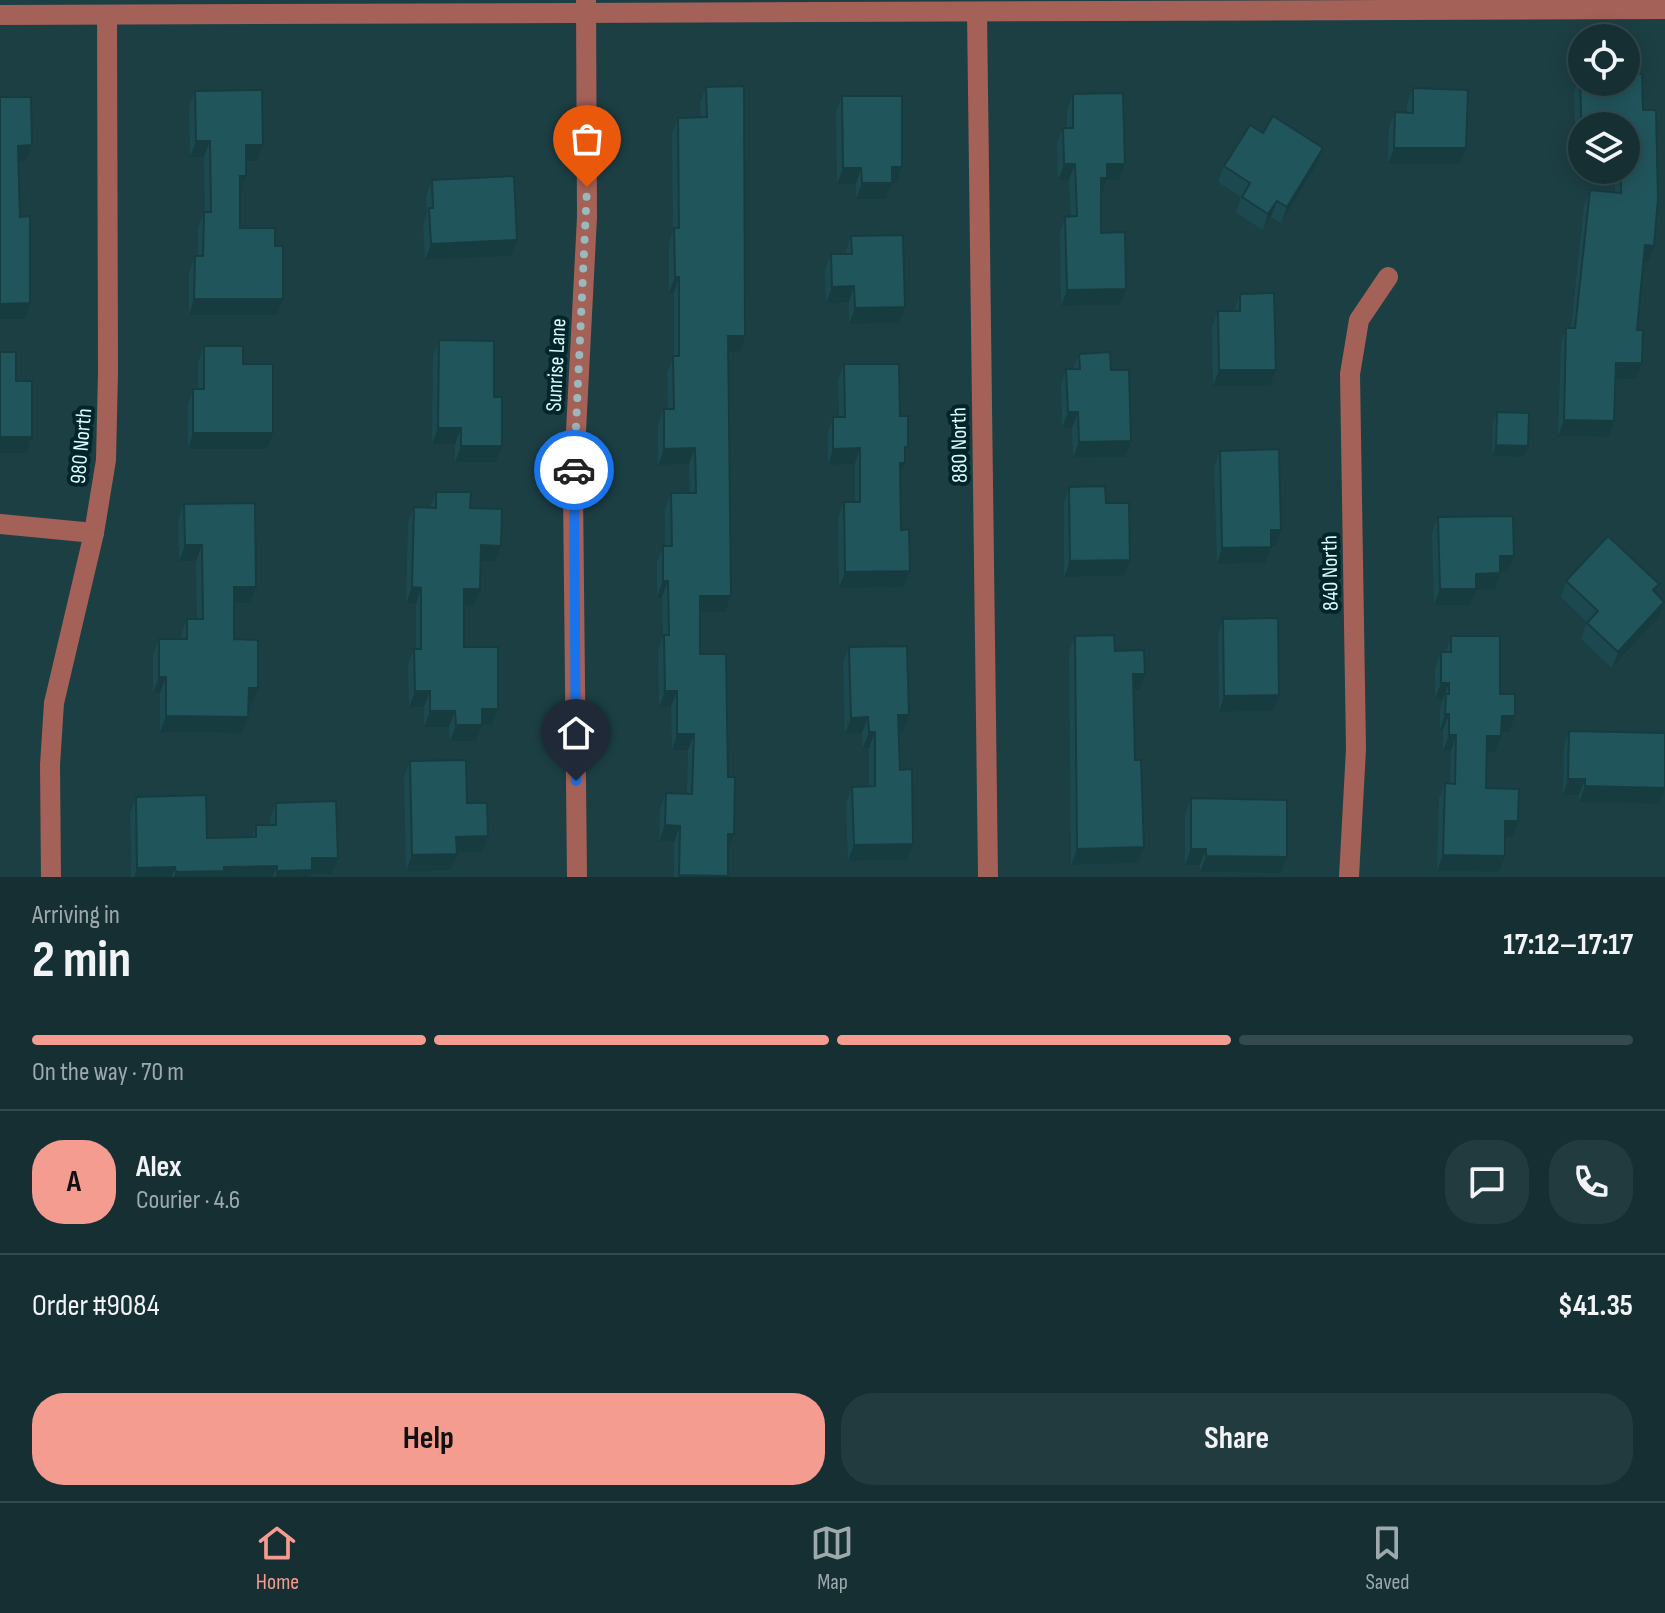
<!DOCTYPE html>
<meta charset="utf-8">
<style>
body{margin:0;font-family:"Sofia Sans Condensed",sans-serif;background:#223b3f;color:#f1f3f6;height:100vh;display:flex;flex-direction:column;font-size:30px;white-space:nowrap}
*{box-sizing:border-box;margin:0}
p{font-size:26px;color:#9da9ac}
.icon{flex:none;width:44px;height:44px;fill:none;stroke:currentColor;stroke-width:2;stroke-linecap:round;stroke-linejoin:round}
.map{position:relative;height:877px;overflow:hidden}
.panel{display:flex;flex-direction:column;background:#152f33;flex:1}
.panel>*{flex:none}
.tools{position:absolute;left:1568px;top:24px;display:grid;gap:16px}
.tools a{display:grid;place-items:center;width:72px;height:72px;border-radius:50%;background:#152f33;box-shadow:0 4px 20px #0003,0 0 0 2px #344a4e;font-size:40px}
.pin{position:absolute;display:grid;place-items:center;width:68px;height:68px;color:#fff;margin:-82px -34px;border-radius:50% 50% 50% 0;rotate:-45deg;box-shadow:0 0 8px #0007}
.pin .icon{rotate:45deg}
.courier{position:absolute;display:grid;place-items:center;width:80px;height:80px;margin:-40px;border:6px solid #1a73e8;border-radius:50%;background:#fff;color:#222;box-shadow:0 2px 10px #0007}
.overview em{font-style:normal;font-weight:700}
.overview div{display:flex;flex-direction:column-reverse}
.overview{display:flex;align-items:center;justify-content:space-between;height:136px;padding:0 32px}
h1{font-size:52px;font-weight:700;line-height:60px}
.bar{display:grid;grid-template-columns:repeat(4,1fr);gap:12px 8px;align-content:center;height:96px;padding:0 32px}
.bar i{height:10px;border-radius:6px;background:#344a4e}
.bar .on{background:#f59c91}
.bar p{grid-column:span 4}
.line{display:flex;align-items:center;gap:20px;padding:0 32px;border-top:2px solid #344a4e}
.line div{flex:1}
.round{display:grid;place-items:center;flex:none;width:84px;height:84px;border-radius:32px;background:#223b3f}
.button{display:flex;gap:16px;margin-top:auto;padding:16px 32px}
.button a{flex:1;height:92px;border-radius:32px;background:#f59c91;color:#111;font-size:32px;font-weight:700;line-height:92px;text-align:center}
.button a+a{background:#223b3f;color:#f1f3f6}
.menu{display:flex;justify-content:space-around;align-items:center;height:112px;border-top:2px solid #344a4e;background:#152f33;font-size:22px;color:#9da9ac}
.menu a{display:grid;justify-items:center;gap:4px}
.menu .on{color:#f59c91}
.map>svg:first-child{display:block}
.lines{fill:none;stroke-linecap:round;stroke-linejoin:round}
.minor{stroke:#a46158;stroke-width:20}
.tertiary{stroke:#a46158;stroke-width:20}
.wall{fill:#1c494f}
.shaded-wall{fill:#173c40}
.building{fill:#21555c;stroke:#173c40;stroke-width:2}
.done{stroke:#99b9bd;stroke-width:8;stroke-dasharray:0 14.4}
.route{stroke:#1a73e8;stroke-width:10}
.labels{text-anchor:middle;stroke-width:8;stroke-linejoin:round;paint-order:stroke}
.street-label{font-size:22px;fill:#ddfafe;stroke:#01262a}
</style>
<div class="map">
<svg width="1665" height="877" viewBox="0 0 1665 877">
<rect width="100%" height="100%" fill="#1c3f44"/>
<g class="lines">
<!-- minor -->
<g class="minor">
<path d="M977,12L988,877"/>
<path d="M0,524L94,533"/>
<path d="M51,877L50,765L54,703L94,533L106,460L108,372L107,15"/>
<path d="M577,877L573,490L587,217L586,0"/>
<path d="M1349,877L1356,749L1350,374L1359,320L1388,277"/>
</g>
<!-- tertiary -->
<path class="tertiary" d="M0,15L1665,9"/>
</g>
<!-- wall -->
<g class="wall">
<path d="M1580,75L1626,82L1648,262L1643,261L1637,330L1642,363L1636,379H1616L1614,421L1609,437L1558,436L1561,344L1566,328H1571L1584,206L1590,190L1615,192V170H1626V126L1582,162H1576L1574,91Z"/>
<path d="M706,87L740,352H728L731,596L725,612H700V654L728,850L727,877H674V842L659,841L660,809L666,793L687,794L688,750H672L671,707H659L658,651L663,637L662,597H657V562L663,546H665V509L671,493H690L689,464L658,465V425L664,409H668L667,372L674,356V293H669V244L673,231L672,134L678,118L701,117L700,103Z"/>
<path d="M1413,88L1460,164H1388L1389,128L1395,112L1407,113V104Z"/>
<path d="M195,91L257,161H246L240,192V228L275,246L283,299L277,315H189V272L195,256H198V228L204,212H205L204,157H190L189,107Z"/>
<path d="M1073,94L1119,180H1107L1102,194L1101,233L1120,305L1061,306L1060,233L1065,217H1071L1069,180H1058L1057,144L1063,128H1067V110Z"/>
<path d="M842,96L902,167L897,183H892L886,199H856V184H837L836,112Z"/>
<path d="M1317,164L1281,223L1271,217L1263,230L1236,213L1241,197L1218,182L1224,166Z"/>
<path d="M432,180L517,240L512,256L425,260L423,224L427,213L426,196Z"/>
<path d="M851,236L899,323L849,324V302L826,303L825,270L831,254H845Z"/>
<path d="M1240,294L1276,370L1270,386H1213L1212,327L1218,311H1234Z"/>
<path d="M439,340L494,397L502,446L496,462H455V444H432L433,356Z"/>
<path d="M204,346L243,364L273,433L267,449H188V405L193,389H198V362Z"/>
<path d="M1079,354L1111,370L1125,457L1073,458L1072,428H1062L1061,385L1066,369H1073Z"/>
<path d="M844,364L900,416L905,456L900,477L901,530L910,571L904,587L839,588L838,518L844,502H855V464L828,465V433L833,417H839L838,380Z"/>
<path d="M1497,412L1524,457L1492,456L1493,423Z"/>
<path d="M1220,451L1275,546H1271L1266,563L1217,564L1214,467Z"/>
<path d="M1069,487L1106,503L1124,576L1064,577V503Z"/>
<path d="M436,492L470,508L495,562L480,561L474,605H464V647L498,709L492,725H482L476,741H450L449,727H424V707H409L408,665L414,649H416V604L406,603L408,523L414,507L430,508Z"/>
<path d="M184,504L250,603H234V639L258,688L252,704H248L242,733L160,732V693H153V655L159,639H181V635L187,619H197L196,561H179L178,520Z"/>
<path d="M1438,517L1514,556L1508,572H1500L1495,589L1476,590L1470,605H1434L1432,533Z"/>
<path d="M1566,581L1655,593L1664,602L1658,618L1612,668L1581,639L1587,622L1561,597Z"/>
<path d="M1223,619L1273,711L1219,712L1218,635Z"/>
<path d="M1075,636L1115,651L1139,690H1133L1138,863L1071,865L1069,652Z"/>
<path d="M1451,636L1500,694L1509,732H1501V736L1496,752H1487L1486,788L1518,821L1513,837H1505L1499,872L1437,871L1439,799L1445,783L1450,784L1451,751H1443V730H1440V710L1443,699H1435V668L1441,652H1446Z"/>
<path d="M849,647L909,715L903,731H899L900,770L907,860L848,861L846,803L852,787L869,786V748H863L862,733L845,734L843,663Z"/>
<path d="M1569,731L1659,804L1579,802V795H1563L1564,747Z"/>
<path d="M410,761L467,803L488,836L482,852L457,853L451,870L406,871L404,777Z"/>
<path d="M136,797L207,838L252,837L256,825H270V819L276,803L338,858L332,874H311L310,877H131L130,813Z"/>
<path d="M1191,798L1281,873L1200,872V865H1185V814Z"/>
</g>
<!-- shaded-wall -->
<g class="shaded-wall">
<path d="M196,141H210L204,157H190Z"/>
<path d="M32,145L26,161L12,162L18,146Z"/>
<path d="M246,145H263L257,161H240Z"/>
<path d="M1582,146V162H1576Z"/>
<path d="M1323,148L1317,164L1281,223L1287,207Z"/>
<path d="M1394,148H1466L1460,164H1388Z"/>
<path d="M1064,164H1075L1069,180H1058Z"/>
<path d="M1107,164H1125L1119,180H1107L1102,194H1095Z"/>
<path d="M892,167H902L897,183H886Z"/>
<path d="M843,168H861L856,184H837Z"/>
<path d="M240,176H246L240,192Z"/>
<path d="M862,183H892L886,199H856Z"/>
<path d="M1277,201L1271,217L1263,230L1268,214Z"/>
<path d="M517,240L512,256L425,260L431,244Z"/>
<path d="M1645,245L1654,246L1648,262L1639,261Z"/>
<path d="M675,277H679L674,293H669Z"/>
<path d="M854,286L849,302L826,303L832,287Z"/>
<path d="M1126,289L1120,305L1061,306L1067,290Z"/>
<path d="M194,299H283L277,315H189Z"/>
<path d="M30,303L25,319H0V304Z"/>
<path d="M905,307L899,323L849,324L855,308Z"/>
<path d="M728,336H745L740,352H722Z"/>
<path d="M1616,363H1642L1636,379H1611Z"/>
<path d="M1219,370H1276L1270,386H1213Z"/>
<path d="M1068,412H1078L1072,428H1062Z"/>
<path d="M1564,420L1614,421L1609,437L1558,436Z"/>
<path d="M438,428H461L455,444H432Z"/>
<path d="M193,433H273L267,449H188Z"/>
<path d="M0,437H32L27,453H0Z"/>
<path d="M1131,441L1125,457L1073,458L1079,442Z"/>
<path d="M1496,445L1528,446L1524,457L1492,456Z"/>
<path d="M461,446H502L496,462H455Z"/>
<path d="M695,448L689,464L658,465L664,449Z"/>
<path d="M860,448L855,464L828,465L833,449Z"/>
<path d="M900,463H905L899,479Z"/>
<path d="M1271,530H1281L1275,546H1265Z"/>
<path d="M185,545H202L196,561H179Z"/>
<path d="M481,545L501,546L495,562L475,561Z"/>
<path d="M1271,547L1266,563L1217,564L1222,548Z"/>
<path d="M1500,556H1514L1508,572H1494Z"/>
<path d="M1130,560L1124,576L1064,577L1070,561Z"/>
<path d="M910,571L904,587L839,588L845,572Z"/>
<path d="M1500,573L1495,589L1476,590L1470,605H1434L1440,589L1476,574Z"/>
<path d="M663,581H668L662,597H657Z"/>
<path d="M234,587H256L250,603H228Z"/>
<path d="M412,587L421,588L416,604L406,603Z"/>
<path d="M464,589H480L474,605H458Z"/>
<path d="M700,596H731L725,612H694Z"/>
<path d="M1664,602L1658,618L1612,668L1618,652Z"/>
<path d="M1133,674H1145L1139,690H1127Z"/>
<path d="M159,677H166L160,693H153Z"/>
<path d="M1441,683H1449L1443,699H1435Z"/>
<path d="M249,688H258L252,704H243Z"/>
<path d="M415,691H430L424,707H409Z"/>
<path d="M665,691H677L671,707H659Z"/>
<path d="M1279,695L1273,711L1219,712L1224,696Z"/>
<path d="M482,709H498L492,725H476Z"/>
<path d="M430,711H455L449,727H424Z"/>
<path d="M1445,714H1449L1443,730H1440Z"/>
<path d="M898,715H909L903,731H892Z"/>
<path d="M166,716L248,717L242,733L160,732Z"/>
<path d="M1502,716H1515L1509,732H1496Z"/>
<path d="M868,717L862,733L845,734L851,718Z"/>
<path d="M456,725H482L476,741H450Z"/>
<path d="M869,732H875L869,748H863Z"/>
<path d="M677,734H694L688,750H672Z"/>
<path d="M1449,735H1456L1451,751H1443Z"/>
<path d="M1487,736H1501L1496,752H1481Z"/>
<path d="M1568,779H1585L1579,795H1563Z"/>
<path d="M1585,786L1665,788L1659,804L1579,802Z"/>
<path d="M1505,821H1518L1513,837H1499Z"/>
<path d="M665,825L680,826L674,842L659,841Z"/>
<path d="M728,834H734L728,850Z"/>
<path d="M488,836L482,852L450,853L456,837Z"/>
<path d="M913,844L907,860L848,861L854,845Z"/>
<path d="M1144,847L1138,863L1071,865L1077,849Z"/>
<path d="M1191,849H1206L1200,865H1185Z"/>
<path d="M457,854L451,870L406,871L412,855Z"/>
<path d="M1443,855L1505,856L1499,872L1437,871Z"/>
<path d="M1206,856L1287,857L1281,873L1200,872Z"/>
<path d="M312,858H338L332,874H311L310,877H275L277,871Z"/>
<path d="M277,866L273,877H174L176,872L224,867Z"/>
<path d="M175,867L172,877H134L137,868Z"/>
<path d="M679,875L728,876L727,877H679Z"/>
</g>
<!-- building -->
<g class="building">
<path d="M1626,74H1642L1643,110H1656L1658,199L1654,246L1645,245L1637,330H1643L1642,363H1616L1614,421L1564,420L1566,328H1575L1590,190L1621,193V170H1626V126H1582V146L1580,75H1582V82H1626Z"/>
<path d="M744,86L745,336H728L731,596H700V654H726L728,777H735L734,834H728V876L679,875L680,826L665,825L666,793L692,794L694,734H677V691H665L664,635H669L668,581H663V546H672L671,493H696L695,448L664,449V409H674L673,356H679V277H675L674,228H679L678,118L707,117L706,87Z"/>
<path d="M1413,88L1468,90L1466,148H1394L1395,112L1413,113Z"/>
<path d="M262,90L263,145H246V176H240V228H275V246H283V299H194L195,256H203L204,212H211L210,141H196L195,91Z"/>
<path d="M1123,93L1125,164H1107V178H1101V233L1125,232L1126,289L1067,290L1065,217L1077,216L1075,164H1064L1063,128H1073V94Z"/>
<path d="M842,96H902V167H892V183H862L861,168H843Z"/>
<path d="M0,97H31L32,145L18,146L20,217L30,216V303L0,304Z"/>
<path d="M1273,116L1323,148L1287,207L1277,201L1268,214L1242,197L1250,183L1224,166L1250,125L1263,133Z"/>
<path d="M514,176L517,240L431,244L429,208H433L432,180Z"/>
<path d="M903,235L905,307L855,308L854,286L832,287L831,254H852L851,236Z"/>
<path d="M1274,293L1276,370H1219L1218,311H1240V294Z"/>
<path d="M439,340L494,341V397H502V446H461V428H438Z"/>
<path d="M204,346H243V364H273V433H193V389H204Z"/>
<path d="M0,352H16V381H32V437H0Z"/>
<path d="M1110,352L1111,370H1129L1131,441L1079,442L1078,412H1068L1066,369H1080L1079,354Z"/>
<path d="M844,364H899L900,416H908V447H905V463H900L901,530L909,529L910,571L845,572L844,502H860V448L833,449V417H845Z"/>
<path d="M1497,412L1529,413L1528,446L1496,445Z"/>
<path d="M1279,449L1281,530H1271V547L1222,548L1220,451Z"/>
<path d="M1105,486L1106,503H1129L1130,560L1070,561L1069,487Z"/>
<path d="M436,492H471L470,508L502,509L501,546L481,545L480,589H464V647H498V709H482V725H456L455,711H430V691H415L414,649H421V588L412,587L414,507L436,508Z"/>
<path d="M255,503L256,587H234V639L258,640V688H249L248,717L166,716V677H159V639H187V619H203L202,545H185L184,504Z"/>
<path d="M1513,516L1514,556H1500V573L1476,574V589H1440L1438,517Z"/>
<path d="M1608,536L1659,584L1653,590L1664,602L1618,652L1587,623L1598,611L1566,581Z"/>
<path d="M1278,618L1279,695L1224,696L1223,619Z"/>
<path d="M1114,635L1115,651L1144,650L1145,674H1133L1135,760H1141L1144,847L1077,849L1075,636Z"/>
<path d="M1451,636H1500V694H1515V716H1502L1501,736H1487L1486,788L1519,789L1518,821H1505V856L1443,855L1445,783L1455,784L1456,735H1449V714H1445L1446,694H1449V683H1441V652H1451Z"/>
<path d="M907,646L909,715H898L900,770L912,769L913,844L854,845L852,787L875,786V732H869L868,717L851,718L849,647Z"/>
<path d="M1569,731L1665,733V788L1585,786V779H1568Z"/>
<path d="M466,760L467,803H487L488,836L456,837L457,854L412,855L410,761Z"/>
<path d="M206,795L207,838L256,837V825H276V803L336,801L338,858H312V870L277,871V866L224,867V871L176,872L175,867L137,868L136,797Z"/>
<path d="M1191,798L1287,800V857L1206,856V849H1191Z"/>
</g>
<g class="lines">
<!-- done -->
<path class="done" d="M574,470L587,187"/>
<!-- route -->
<path class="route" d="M574,470L576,781"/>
</g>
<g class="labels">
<!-- street labels -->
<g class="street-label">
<text transform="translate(555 365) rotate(-87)" y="8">Sunrise Lane</text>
<text transform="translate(958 445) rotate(-91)" y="8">880 North</text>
<text transform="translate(80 446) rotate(-85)" y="8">980 North</text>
<text transform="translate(1329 573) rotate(-91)" y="8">840 North</text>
</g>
</g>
</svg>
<div class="tools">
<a><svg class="icon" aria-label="locate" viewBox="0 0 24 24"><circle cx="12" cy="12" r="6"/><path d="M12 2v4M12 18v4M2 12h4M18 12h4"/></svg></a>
<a><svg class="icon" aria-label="layers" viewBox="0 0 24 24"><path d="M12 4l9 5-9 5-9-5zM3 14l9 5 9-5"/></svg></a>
</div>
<div class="pin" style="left:587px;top:187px;background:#ea580c"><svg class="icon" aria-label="bag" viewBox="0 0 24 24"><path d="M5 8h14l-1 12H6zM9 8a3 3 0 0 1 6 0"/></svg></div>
<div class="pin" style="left:576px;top:781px;background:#1f2937"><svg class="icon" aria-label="home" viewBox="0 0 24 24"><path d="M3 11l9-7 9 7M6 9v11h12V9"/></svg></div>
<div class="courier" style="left:574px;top:470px"><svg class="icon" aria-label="car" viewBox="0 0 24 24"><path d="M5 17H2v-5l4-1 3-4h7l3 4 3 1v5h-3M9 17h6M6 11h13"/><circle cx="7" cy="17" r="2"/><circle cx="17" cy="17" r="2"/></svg></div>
</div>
<section class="panel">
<div class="overview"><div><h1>2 min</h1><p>Arriving in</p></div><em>17:12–17:17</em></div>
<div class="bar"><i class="on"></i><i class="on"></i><i class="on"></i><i></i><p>On the way · 70 m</p></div>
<div class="line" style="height:144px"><b class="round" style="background:#f59c91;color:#111">A</b><div><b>Alex</b><p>Courier · 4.6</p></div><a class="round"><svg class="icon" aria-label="chat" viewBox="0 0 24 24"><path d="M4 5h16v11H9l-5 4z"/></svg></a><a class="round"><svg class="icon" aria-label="phone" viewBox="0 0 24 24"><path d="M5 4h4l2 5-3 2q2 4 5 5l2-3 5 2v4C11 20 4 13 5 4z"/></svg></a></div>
<div class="line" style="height:104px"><div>Order #9084</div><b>$41.35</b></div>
<div class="button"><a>Help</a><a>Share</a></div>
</section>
<nav class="menu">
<a class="on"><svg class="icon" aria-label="home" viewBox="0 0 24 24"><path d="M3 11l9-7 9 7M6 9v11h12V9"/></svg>Home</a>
<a><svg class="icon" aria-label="map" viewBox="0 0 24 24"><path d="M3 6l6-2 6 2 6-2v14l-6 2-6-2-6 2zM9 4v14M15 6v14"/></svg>Map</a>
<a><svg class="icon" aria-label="saved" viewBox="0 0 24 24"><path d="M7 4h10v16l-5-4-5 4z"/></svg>Saved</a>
</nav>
